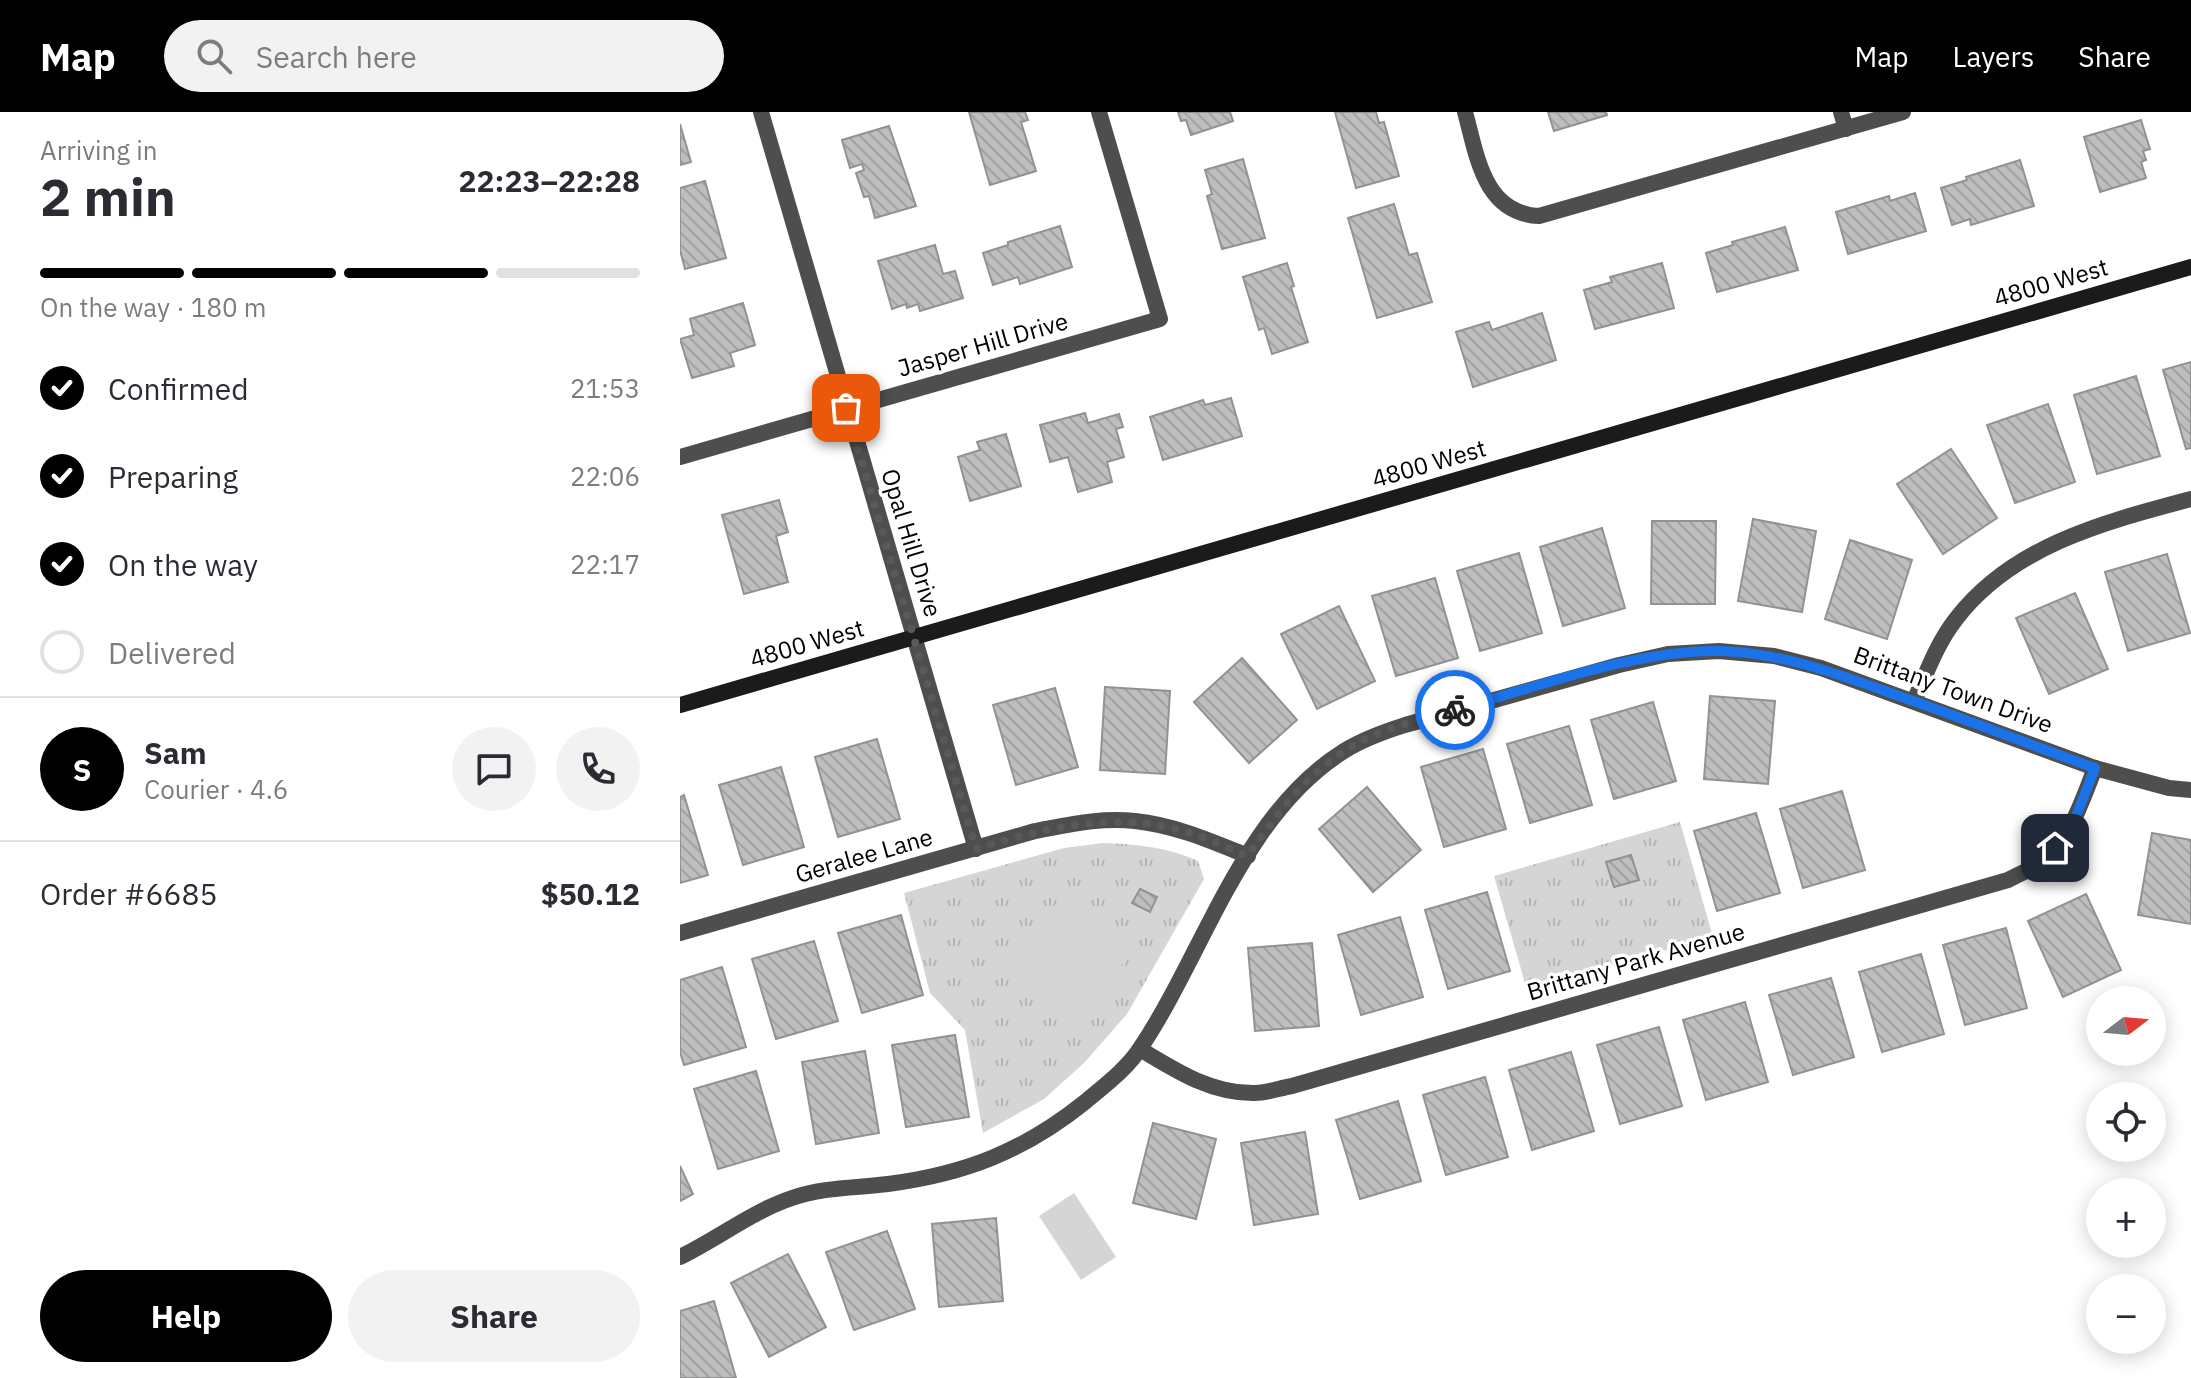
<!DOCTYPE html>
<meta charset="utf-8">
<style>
body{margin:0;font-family:"IBM Plex Sans",sans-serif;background:#f2f2f3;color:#2b2b33;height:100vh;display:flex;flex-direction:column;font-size:30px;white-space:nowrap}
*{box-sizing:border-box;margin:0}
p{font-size:26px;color:#7c7c81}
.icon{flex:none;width:44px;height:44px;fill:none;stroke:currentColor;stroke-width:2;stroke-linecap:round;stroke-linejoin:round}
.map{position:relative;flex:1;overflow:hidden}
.panel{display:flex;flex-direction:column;background:#fff;width:680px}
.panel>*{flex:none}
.needle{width:52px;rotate:74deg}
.buttons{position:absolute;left:1406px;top:874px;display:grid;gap:16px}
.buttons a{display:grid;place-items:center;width:80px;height:80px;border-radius:50%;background:#fff;box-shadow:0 4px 20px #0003;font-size:40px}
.pin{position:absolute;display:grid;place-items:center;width:68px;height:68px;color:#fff;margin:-34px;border-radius:16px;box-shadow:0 4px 12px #0006}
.courier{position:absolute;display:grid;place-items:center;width:80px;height:80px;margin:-40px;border:6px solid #1a73e8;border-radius:50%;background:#fff;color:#222;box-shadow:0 2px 10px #0007}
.summary em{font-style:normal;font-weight:800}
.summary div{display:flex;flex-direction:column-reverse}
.summary{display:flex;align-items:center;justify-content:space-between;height:136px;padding:0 40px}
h1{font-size:52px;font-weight:800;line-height:60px}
.bar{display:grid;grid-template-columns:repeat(4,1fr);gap:12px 8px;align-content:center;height:96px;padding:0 40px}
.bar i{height:10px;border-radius:6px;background:#e1e1e2}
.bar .active{background:#000}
.bar p{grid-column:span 4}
.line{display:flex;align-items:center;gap:20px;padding:0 40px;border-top:2px solid #e1e1e2}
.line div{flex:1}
.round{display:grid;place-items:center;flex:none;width:84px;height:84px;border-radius:42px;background:#f2f2f3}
ol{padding:0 40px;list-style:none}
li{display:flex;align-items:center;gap:24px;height:88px}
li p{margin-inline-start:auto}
li .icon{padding:8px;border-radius:50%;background:#000;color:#fff;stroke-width:4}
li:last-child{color:#7c7c81}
li i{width:44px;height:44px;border:4px solid #e1e1e2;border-radius:50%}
.action{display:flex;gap:16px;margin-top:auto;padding:16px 40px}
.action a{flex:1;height:92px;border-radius:48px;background:#000;color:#fff;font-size:32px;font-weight:800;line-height:92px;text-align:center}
.action a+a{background:#f2f2f3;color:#2b2b33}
header{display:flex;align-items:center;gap:48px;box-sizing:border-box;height:112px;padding:0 40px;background:#000;color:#fff}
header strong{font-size:38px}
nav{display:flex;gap:44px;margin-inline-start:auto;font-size:28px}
.search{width:560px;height:72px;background:#f2f2f3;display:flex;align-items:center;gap:20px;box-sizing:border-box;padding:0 28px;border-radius:44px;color:#7c7c81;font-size:30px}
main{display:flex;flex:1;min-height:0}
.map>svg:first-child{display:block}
.grass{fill:url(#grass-tufts)}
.pitch{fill:#d5d5d5}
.building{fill:url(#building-back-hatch);stroke:#929292;stroke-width:2}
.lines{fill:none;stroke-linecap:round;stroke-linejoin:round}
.street{stroke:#4e4e4e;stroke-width:16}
.secondary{stroke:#1b1b1b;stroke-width:16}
.done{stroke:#595959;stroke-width:8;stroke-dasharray:0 14.4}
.route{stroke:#1a73e8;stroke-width:10}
.labels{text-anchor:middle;stroke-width:7;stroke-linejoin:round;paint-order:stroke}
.street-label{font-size:24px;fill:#000;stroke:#fff}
</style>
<header>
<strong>Map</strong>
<div class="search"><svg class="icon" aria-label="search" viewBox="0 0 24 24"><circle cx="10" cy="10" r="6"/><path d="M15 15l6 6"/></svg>Search here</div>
<nav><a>Map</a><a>Layers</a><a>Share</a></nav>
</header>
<main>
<section class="panel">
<div class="summary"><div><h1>2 min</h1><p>Arriving in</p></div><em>22:23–22:28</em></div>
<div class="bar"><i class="active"></i><i class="active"></i><i class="active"></i><i></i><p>On the way · 180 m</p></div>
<ol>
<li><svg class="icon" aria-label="check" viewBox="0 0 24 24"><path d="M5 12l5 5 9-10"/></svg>Confirmed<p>21:53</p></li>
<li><svg class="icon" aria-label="check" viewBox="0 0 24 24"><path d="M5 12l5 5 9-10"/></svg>Preparing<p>22:06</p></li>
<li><svg class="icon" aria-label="check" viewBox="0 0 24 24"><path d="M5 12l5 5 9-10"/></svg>On the way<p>22:17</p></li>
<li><i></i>Delivered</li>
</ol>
<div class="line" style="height:144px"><b class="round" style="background:#000;color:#fff">S</b><div><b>Sam</b><p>Courier · 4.6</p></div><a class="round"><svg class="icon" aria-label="chat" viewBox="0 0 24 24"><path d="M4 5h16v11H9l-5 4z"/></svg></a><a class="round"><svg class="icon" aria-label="phone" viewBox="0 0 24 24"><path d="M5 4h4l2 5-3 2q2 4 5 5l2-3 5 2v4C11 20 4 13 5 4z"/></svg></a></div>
<div class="line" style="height:104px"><div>Order #6685</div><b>$50.12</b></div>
<div class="action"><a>Help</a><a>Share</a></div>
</section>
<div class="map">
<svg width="1511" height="1266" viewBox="0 0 1511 1266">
<defs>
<pattern id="grass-tufts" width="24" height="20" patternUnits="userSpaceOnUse" patternTransform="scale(2)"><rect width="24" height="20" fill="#d5d5d5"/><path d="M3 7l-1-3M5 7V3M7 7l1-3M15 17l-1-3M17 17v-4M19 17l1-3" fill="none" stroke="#b5b5b5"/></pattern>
<pattern id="building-back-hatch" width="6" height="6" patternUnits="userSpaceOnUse" patternTransform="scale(2)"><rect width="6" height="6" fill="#bebebe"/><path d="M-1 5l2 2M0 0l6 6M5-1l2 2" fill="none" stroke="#a2a2a2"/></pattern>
</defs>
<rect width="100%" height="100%" fill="#fff"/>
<!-- grass -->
<g class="grass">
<path d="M1000,710L1033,825L847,878L814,764Z"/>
<path d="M423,731C456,732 488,735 518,749L524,767L447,902L404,951L364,987L303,1021L285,918L250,881L224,781L384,736Z"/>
</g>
<!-- pitch -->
<g class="pitch">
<path d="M381,786L449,844L395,908L327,851Z"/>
<path d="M394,1081L436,1145L401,1168L359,1104Z"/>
</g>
<!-- building -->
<g class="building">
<path d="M289,0H345L348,8L341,10L356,59L310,73Z"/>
<path d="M498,0H550L553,9L511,23L506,8L501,9Z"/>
<path d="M655,0H696L699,11L704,10L719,64L676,76Z"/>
<path d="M868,0H926L927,3L874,19Z"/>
<path d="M1461,8L1470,37L1463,39L1466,48L1461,50L1466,66L1420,80L1404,25Z"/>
<path d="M0,12L11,50L0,53Z"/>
<path d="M209,14L236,94L195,106L189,84L184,85L176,61L184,58L182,52L170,56L162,28Z"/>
<path d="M563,47L585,126L542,137L527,84L532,82L525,58Z"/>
<path d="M1340,48L1354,94L1291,113L1290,107L1272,113L1261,76L1287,68L1286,65Z"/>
<path d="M25,69L46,146L5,157L0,138V76Z"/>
<path d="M1235,81L1246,119L1168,142L1156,100L1209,84L1210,89Z"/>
<path d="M714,92L729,143L737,141L752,190L697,206L668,106Z"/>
<path d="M380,114L392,155L340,172L338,165L313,173L303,141L328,133V130Z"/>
<path d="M1105,115L1118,158L1037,180L1026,141L1053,133L1052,130Z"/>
<path d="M255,133L263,162L275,159L283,186L240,199L238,192L227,196L226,192L212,197L198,149Z"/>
<path d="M607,151L614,174L611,175L628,230L592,242L584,216L579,218L563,165Z"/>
<path d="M982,151L994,196L915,217L904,178L932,170L930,165Z"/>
<path d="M63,191L75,233L50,241L54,254L12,266L0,227L14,223L10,207Z"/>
<path d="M862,201L876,248L793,275L776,220L809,210L812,218Z"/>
<path d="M1511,250V336L1506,337L1483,258Z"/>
<path d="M1456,264L1480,344L1417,362L1394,283Z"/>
<path d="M551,286L562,324L483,348L470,305L523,288L525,293Z"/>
<path d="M1368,292L1395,370L1335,391L1307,313Z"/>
<path d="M405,301L408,311L439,302L443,315L436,317L444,345L427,350L432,370L398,380L388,345L370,350L360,313Z"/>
<path d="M326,322L341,374L290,389L278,345L300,338L297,330Z"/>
<path d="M1271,337L1317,406L1263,442L1217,372Z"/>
<path d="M99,388L108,420L96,424L108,470L64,482L42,403Z"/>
<path d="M1073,407L1136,419L1122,500L1058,489Z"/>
<path d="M972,409H1036L1035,492H971Z"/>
<path d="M922,416L945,496L883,514L860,435Z"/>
<path d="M1170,428L1232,448L1207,527L1145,507Z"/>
<path d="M839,441L862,521L800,539L777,459Z"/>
<path d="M1487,442L1510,521L1448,539L1425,460Z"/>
<path d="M755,466L778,546L716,564L692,484Z"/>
<path d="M1395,481L1428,557L1369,582L1336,506Z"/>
<path d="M659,494L695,569L637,597L601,522Z"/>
<path d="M562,546L617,608L569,651L514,590Z"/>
<path d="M425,575L490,579L485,662L420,658Z"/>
<path d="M375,576L398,655L336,673L313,593Z"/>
<path d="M1030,584L1095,589L1088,672L1024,667Z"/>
<path d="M973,590L996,669L934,687L911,608Z"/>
<path d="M889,614L912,693L850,711L827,632Z"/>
<path d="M197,627L220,707L158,725L135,645Z"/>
<path d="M803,637L826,717L764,735L741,655Z"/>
<path d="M101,655L124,735L63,753L39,673Z"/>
<path d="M687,675L741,738L693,780L639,717Z"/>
<path d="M1162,679L1185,758L1123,776L1100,697Z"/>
<path d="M4,683L28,763L0,771V685Z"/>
<path d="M1076,701L1100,781L1037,799L1014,719Z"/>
<path d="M1472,721L1511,728V812L1458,803Z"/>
<path d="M951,743L959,768L934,775L926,750Z"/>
<path d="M460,777L477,785L470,800L452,791Z"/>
<path d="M807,780L830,859L768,877L745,798Z"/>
<path d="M1406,782L1441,858L1383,885L1348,809Z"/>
<path d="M221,803L243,883L182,901L158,821Z"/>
<path d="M720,805L743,885L681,903L658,823Z"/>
<path d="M1326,816L1347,896L1285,913L1263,833Z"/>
<path d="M134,829L158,909L96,927L72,847Z"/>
<path d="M632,831L639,914L575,919L568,836Z"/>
<path d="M1241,842L1264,922L1202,940L1179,860Z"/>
<path d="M42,855L66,935L4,953L0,940V868Z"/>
<path d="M1151,866L1174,945L1113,963L1089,883Z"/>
<path d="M1065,890L1088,970L1026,988L1003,908Z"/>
<path d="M979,915L1002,994L940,1012L917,933Z"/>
<path d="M275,923L289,1005L226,1015L212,933Z"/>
<path d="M185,939L199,1021L136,1032L122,950Z"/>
<path d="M891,940L914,1019L852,1038L829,958Z"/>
<path d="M76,959L99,1039L38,1057L14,977Z"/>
<path d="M805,965L828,1045L766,1063L743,983Z"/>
<path d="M718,989L741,1069L680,1087L656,1008Z"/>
<path d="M473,1011L536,1027L516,1107L453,1091Z"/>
<path d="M625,1020L638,1102L574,1113L561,1031Z"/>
<path d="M0,1054L13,1082L0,1089Z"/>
<path d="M316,1106L323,1189L259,1195L252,1112Z"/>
<path d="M207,1119L235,1197L174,1218L146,1140Z"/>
<path d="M108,1142L146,1215L89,1245L51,1171Z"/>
<path d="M34,1189L56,1266H0V1199Z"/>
</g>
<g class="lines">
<!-- street -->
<g class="street">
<path d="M81,0L296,737"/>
<path d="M785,0C797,43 803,101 859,104L1223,0"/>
<path d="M1161,0L1166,17"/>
<path d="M0,345L480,207L419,0"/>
<path d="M1234,589C1246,562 1257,531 1276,507C1333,433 1425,410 1511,387"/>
<path d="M0,821L355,719C388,713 421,705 455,709C494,713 531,729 568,744"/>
<path d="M460,937C496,959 532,982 575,981C587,981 600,976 612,974L1328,768C1337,763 1348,759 1357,753C1390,730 1401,691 1415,656"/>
<path d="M0,1145C37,1127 73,1099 112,1086C143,1075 176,1076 208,1072C285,1062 344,1039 405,990C424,974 448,956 461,935C525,839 562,703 664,639C683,627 703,620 725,613L939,553L988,542L1039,539L1094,544L1141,556L1415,656L1489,676L1511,678"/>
</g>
<!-- secondary -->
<path class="secondary" d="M0,593L1511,155"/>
</g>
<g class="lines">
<!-- done -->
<path class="done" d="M166,296L296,737C366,716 432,699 504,719C525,725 547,736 568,744C601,695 636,650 691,624C718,612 747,606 775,598"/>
<!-- route -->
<path class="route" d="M775,598C853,576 959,537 1040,539C1103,541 1158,562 1216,583C1283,606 1348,632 1415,656L1393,712L1375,736"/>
</g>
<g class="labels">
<!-- street labels -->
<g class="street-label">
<text transform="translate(1371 171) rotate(-16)" y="8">4800 West</text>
<text transform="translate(303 233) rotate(-16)" y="8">Jasper Hill Drive</text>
<text transform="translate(749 352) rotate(-16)" y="8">4800 West</text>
<text transform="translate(231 431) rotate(73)" y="8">Opal Hill Drive</text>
<text transform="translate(127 532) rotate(-16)" y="8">4800 West</text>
<text transform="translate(1273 578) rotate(20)" y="8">Brittany Town Drive</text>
<text transform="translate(184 744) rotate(-16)" y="8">Geralee Lane</text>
<text transform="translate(956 850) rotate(-16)" y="8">Brittany Park Avenue</text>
</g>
</g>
</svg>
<div class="buttons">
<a><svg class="needle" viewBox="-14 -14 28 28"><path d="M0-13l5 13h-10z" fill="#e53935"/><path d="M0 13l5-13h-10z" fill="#7c7c81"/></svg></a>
<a><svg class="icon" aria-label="locate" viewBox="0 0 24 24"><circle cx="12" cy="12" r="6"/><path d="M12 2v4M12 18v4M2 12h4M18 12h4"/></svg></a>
<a>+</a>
<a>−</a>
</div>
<div class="pin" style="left:166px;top:296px;background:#ea580c"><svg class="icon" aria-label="bag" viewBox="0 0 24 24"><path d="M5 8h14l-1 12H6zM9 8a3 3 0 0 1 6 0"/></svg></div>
<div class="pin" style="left:1375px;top:736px;background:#1f2937"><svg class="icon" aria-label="home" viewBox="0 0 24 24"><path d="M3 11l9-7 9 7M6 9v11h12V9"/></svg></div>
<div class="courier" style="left:775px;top:598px"><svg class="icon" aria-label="bike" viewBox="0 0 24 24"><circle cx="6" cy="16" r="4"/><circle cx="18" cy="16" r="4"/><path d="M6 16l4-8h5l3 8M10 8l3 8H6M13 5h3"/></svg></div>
</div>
</main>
